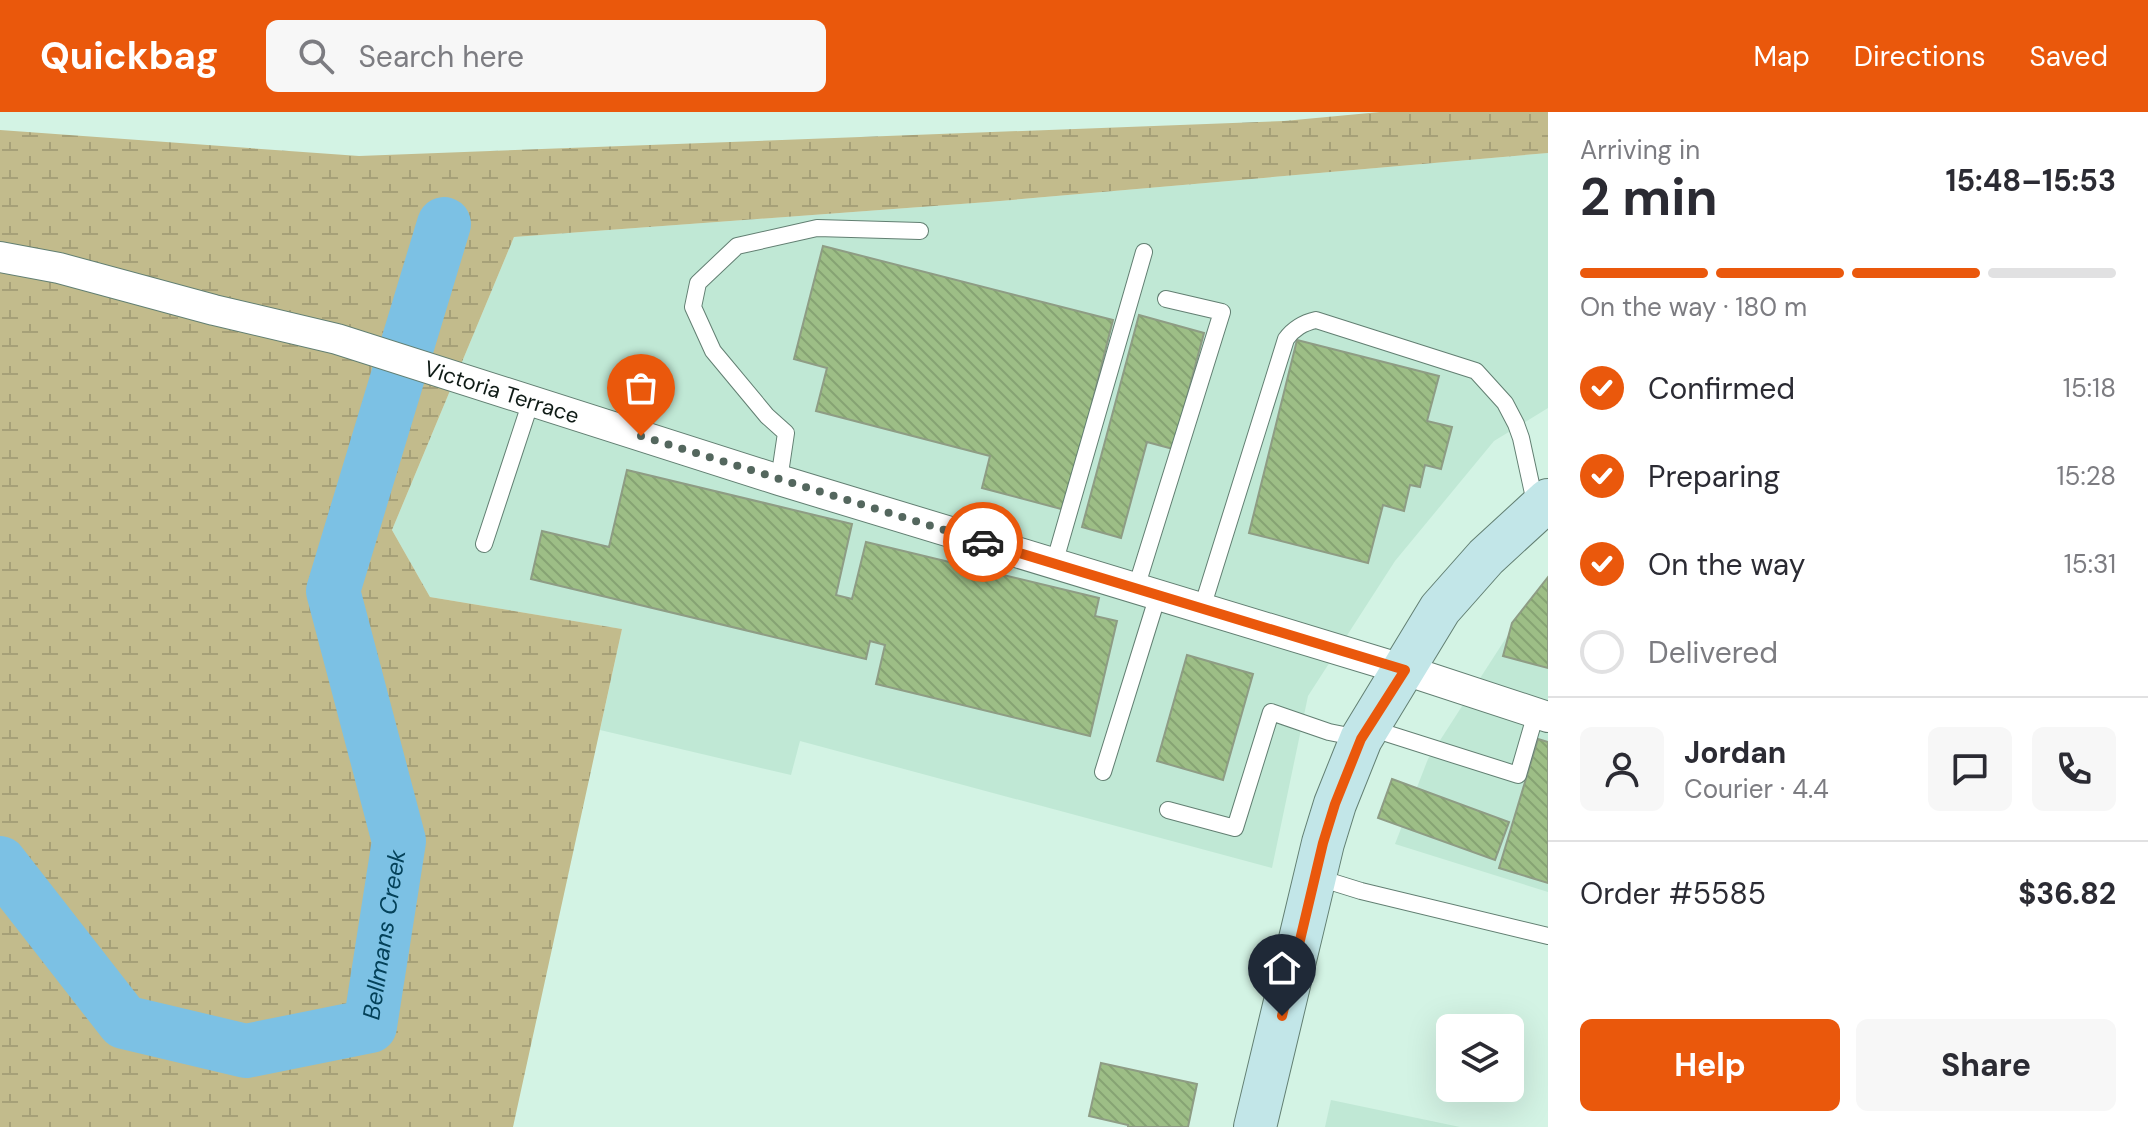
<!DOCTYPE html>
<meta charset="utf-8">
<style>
body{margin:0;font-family:"DM Sans",sans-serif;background:#f7f7f7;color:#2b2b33;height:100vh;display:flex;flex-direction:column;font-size:30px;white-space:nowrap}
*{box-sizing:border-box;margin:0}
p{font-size:26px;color:#7c7c81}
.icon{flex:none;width:44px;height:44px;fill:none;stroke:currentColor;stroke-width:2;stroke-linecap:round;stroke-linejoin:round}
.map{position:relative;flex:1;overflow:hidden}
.details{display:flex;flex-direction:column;background:#fff;width:600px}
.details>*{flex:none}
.fabs{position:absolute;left:1436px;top:902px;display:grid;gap:16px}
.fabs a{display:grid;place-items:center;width:88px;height:88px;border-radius:12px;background:#fff;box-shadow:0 8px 32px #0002;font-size:40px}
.pin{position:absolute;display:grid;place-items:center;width:68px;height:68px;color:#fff;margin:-82px -34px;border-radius:50% 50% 50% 0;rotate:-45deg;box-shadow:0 0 8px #0007}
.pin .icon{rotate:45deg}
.courier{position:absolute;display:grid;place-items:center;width:80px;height:80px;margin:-40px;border:6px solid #ea580c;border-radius:50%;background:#fff;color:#222;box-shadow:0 2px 10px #0007}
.headline em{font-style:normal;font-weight:700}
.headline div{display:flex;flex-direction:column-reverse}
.headline{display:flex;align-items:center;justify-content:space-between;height:136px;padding:0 32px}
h1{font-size:52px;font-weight:700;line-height:60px}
.bar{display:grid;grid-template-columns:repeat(4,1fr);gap:12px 8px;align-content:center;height:96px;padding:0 32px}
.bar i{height:10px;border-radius:6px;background:#e1e1e2}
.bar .active{background:#ea580c}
.bar p{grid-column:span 4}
.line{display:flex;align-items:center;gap:20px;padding:0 32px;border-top:2px solid #e1e1e2}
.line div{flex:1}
.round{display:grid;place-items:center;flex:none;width:84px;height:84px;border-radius:12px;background:#f7f7f7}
ol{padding:0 32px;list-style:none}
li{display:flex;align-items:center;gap:24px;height:88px}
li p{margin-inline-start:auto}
li .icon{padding:8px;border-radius:50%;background:#ea580c;color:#fff;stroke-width:4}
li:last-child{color:#7c7c81}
li i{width:44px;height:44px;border:4px solid #e1e1e2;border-radius:50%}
.cta{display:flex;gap:16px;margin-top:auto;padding:16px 32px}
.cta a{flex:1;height:92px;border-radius:12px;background:#ea580c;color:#fff;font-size:32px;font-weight:700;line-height:92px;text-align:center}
.cta a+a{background:#f7f7f7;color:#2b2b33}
header{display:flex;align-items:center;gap:48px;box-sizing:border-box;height:112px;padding:0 40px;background:#ea580c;color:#fff}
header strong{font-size:38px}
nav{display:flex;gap:44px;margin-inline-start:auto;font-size:28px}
.search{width:560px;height:72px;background:#f7f7f7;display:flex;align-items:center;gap:20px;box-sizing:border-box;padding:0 28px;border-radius:12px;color:#7c7c81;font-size:30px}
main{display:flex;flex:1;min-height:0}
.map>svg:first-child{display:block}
.built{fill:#c0e8d5}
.wetland{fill:url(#wetland-marsh)}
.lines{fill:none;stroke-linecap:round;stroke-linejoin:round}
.river{stroke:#7cc1e4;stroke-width:54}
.building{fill:url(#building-back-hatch);stroke:#8e9c84;stroke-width:2}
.service-casing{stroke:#627f72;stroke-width:18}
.minor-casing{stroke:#627f72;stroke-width:32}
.secondary-casing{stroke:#627f72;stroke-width:44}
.service{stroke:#fff;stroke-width:16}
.minor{stroke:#fff;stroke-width:30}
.secondary{stroke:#c2e6e8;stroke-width:42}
.done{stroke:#54675e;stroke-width:8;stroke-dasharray:0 14.4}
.route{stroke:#ea580c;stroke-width:10}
.labels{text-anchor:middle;stroke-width:8;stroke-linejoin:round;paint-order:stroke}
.street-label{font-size:22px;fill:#0f1b16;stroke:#fff}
.water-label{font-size:24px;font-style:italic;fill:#044159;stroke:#fff}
</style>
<header>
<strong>Quickbag</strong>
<div class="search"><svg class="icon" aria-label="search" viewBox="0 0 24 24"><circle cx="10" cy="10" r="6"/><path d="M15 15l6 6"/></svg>Search here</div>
<nav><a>Map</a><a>Directions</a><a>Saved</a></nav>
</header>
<main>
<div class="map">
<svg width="1548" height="1015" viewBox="0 0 1548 1015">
<defs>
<pattern id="wetland-marsh" width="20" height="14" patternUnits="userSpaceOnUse" patternTransform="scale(2)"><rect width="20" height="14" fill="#c2bb8c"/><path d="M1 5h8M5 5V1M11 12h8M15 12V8" fill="none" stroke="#a6a078"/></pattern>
<pattern id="building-back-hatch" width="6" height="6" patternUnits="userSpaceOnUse" patternTransform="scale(2)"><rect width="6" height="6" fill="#9dbe86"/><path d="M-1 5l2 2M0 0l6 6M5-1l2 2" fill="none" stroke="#86a373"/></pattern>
</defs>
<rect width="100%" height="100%" fill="#d3f3e4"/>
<!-- built -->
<g class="built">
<path d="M1548,41V296L1494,329L1395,449L1308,584L1272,756L800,629L791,663L600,618L622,517L430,485L392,418L514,125L988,90Z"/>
<path d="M1548,473V780L1395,732L1428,647L1506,526Z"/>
<path d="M1331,988L1460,1015H1325Z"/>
</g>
<!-- wetland -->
<path class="wetland" d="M1380,0H1548V41L988,90L514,125L392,418L430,485L622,517L513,1015H0V18L359,44L1284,9Z"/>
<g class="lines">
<!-- river -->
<path class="river" id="s1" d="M0,751L124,910L246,939L370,914L399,729L333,479L444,112"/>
</g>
<!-- building -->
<g class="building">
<path d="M823,134L1113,208L1065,398L982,376L990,344L816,299L827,256L794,247Z"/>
<path d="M1139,203L1204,221L1173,337L1147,330L1121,426L1082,415Z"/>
<path d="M1297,228L1439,264L1427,309L1452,315L1441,357L1425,353L1420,375L1410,373L1404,399L1383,393L1368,451L1249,421Z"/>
<path d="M627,358L852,412L836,483L852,487L866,430L1099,486L1095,504L1117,509L1090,624L876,572L885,533L870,529L866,547L531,467L542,419L609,435Z"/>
<path d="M1548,465V556L1503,544L1512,511Z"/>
<path d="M1187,543L1253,562L1223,668L1157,649Z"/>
<path d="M1538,627L1548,630V771L1499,756Z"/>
<path d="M1392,667L1509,710L1495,748L1378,706Z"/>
<path d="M1101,951L1197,972L1188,1015H1128V1013L1089,1004Z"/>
</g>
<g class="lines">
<!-- service casing -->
<g class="service-casing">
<g id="service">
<path d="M779,368L786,321L767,304L713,239L693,195L698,171L737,134L817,116L920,119"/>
<path d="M484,432L531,289"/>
<path d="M1054,452L1144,140"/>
<path d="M1136,476L1222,200L1166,187"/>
<path d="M1202,496L1286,227C1294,216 1303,211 1316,208L1476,259L1505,291L1516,312L1521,326L1536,395"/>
<path d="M1370,616L1518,663L1536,601"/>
<path d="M1103,660L1158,483"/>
<path d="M1168,698L1235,716L1271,600L1329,620L1359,626"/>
<path d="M1316,765L1361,779L1548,824"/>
</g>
</g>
<!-- minor casing -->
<g class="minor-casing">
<g id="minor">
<path id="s2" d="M0,145L59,156L214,198L337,227L779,368L1405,558L1548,605"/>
</g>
</g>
<!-- secondary casing -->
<g class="secondary-casing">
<path id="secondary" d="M1255,1015L1323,731L1335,692L1361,627L1440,497L1486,445L1548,388"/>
</g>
<!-- service -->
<use href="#service" class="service"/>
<!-- minor -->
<use href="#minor" class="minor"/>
<!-- secondary -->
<use href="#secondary" class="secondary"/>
</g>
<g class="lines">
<!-- done -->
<path class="done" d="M641,324L983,430"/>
<!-- route -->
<path class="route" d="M983,430L1405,558L1361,627L1335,692L1323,731L1282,904"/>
</g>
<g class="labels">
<!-- street labels -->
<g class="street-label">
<text dy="8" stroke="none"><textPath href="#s2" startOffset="520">Victoria Terrace</textPath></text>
</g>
<!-- water labels -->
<g class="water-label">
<text dy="8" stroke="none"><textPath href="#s1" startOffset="546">Bellmans Creek</textPath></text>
</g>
</g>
</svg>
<div class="fabs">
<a><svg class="icon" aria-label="layers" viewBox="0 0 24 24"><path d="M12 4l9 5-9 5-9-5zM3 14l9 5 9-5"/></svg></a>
</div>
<div class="pin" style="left:641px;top:324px;background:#ea580c"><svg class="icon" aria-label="bag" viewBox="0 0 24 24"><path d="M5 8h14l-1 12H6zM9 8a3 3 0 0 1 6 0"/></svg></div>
<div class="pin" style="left:1282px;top:904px;background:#1f2937"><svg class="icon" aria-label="home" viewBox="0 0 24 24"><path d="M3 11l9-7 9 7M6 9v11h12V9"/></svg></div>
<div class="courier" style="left:983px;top:430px"><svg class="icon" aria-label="car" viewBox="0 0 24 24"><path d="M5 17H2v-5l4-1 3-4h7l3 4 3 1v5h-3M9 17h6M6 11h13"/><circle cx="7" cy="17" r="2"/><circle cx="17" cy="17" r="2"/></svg></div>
</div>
<section class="details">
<div class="headline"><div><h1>2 min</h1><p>Arriving in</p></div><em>15:48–15:53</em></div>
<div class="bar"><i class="active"></i><i class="active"></i><i class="active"></i><i></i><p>On the way · 180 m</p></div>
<ol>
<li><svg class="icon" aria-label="check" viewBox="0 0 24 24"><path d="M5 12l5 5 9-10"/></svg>Confirmed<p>15:18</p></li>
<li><svg class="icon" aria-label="check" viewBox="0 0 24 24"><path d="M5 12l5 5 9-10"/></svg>Preparing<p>15:28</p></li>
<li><svg class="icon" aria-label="check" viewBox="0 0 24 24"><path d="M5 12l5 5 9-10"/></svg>On the way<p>15:31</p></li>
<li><i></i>Delivered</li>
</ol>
<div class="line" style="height:144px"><a class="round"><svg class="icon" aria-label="person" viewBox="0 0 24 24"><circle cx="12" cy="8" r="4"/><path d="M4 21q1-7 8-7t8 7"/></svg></a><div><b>Jordan</b><p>Courier · 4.4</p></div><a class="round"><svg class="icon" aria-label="chat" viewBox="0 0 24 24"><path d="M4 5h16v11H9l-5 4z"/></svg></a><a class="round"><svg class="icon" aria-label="phone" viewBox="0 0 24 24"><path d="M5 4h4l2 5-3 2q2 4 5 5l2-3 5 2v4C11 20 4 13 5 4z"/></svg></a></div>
<div class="line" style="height:104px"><div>Order #5585</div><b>$36.82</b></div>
<div class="cta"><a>Help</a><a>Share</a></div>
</section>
</main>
